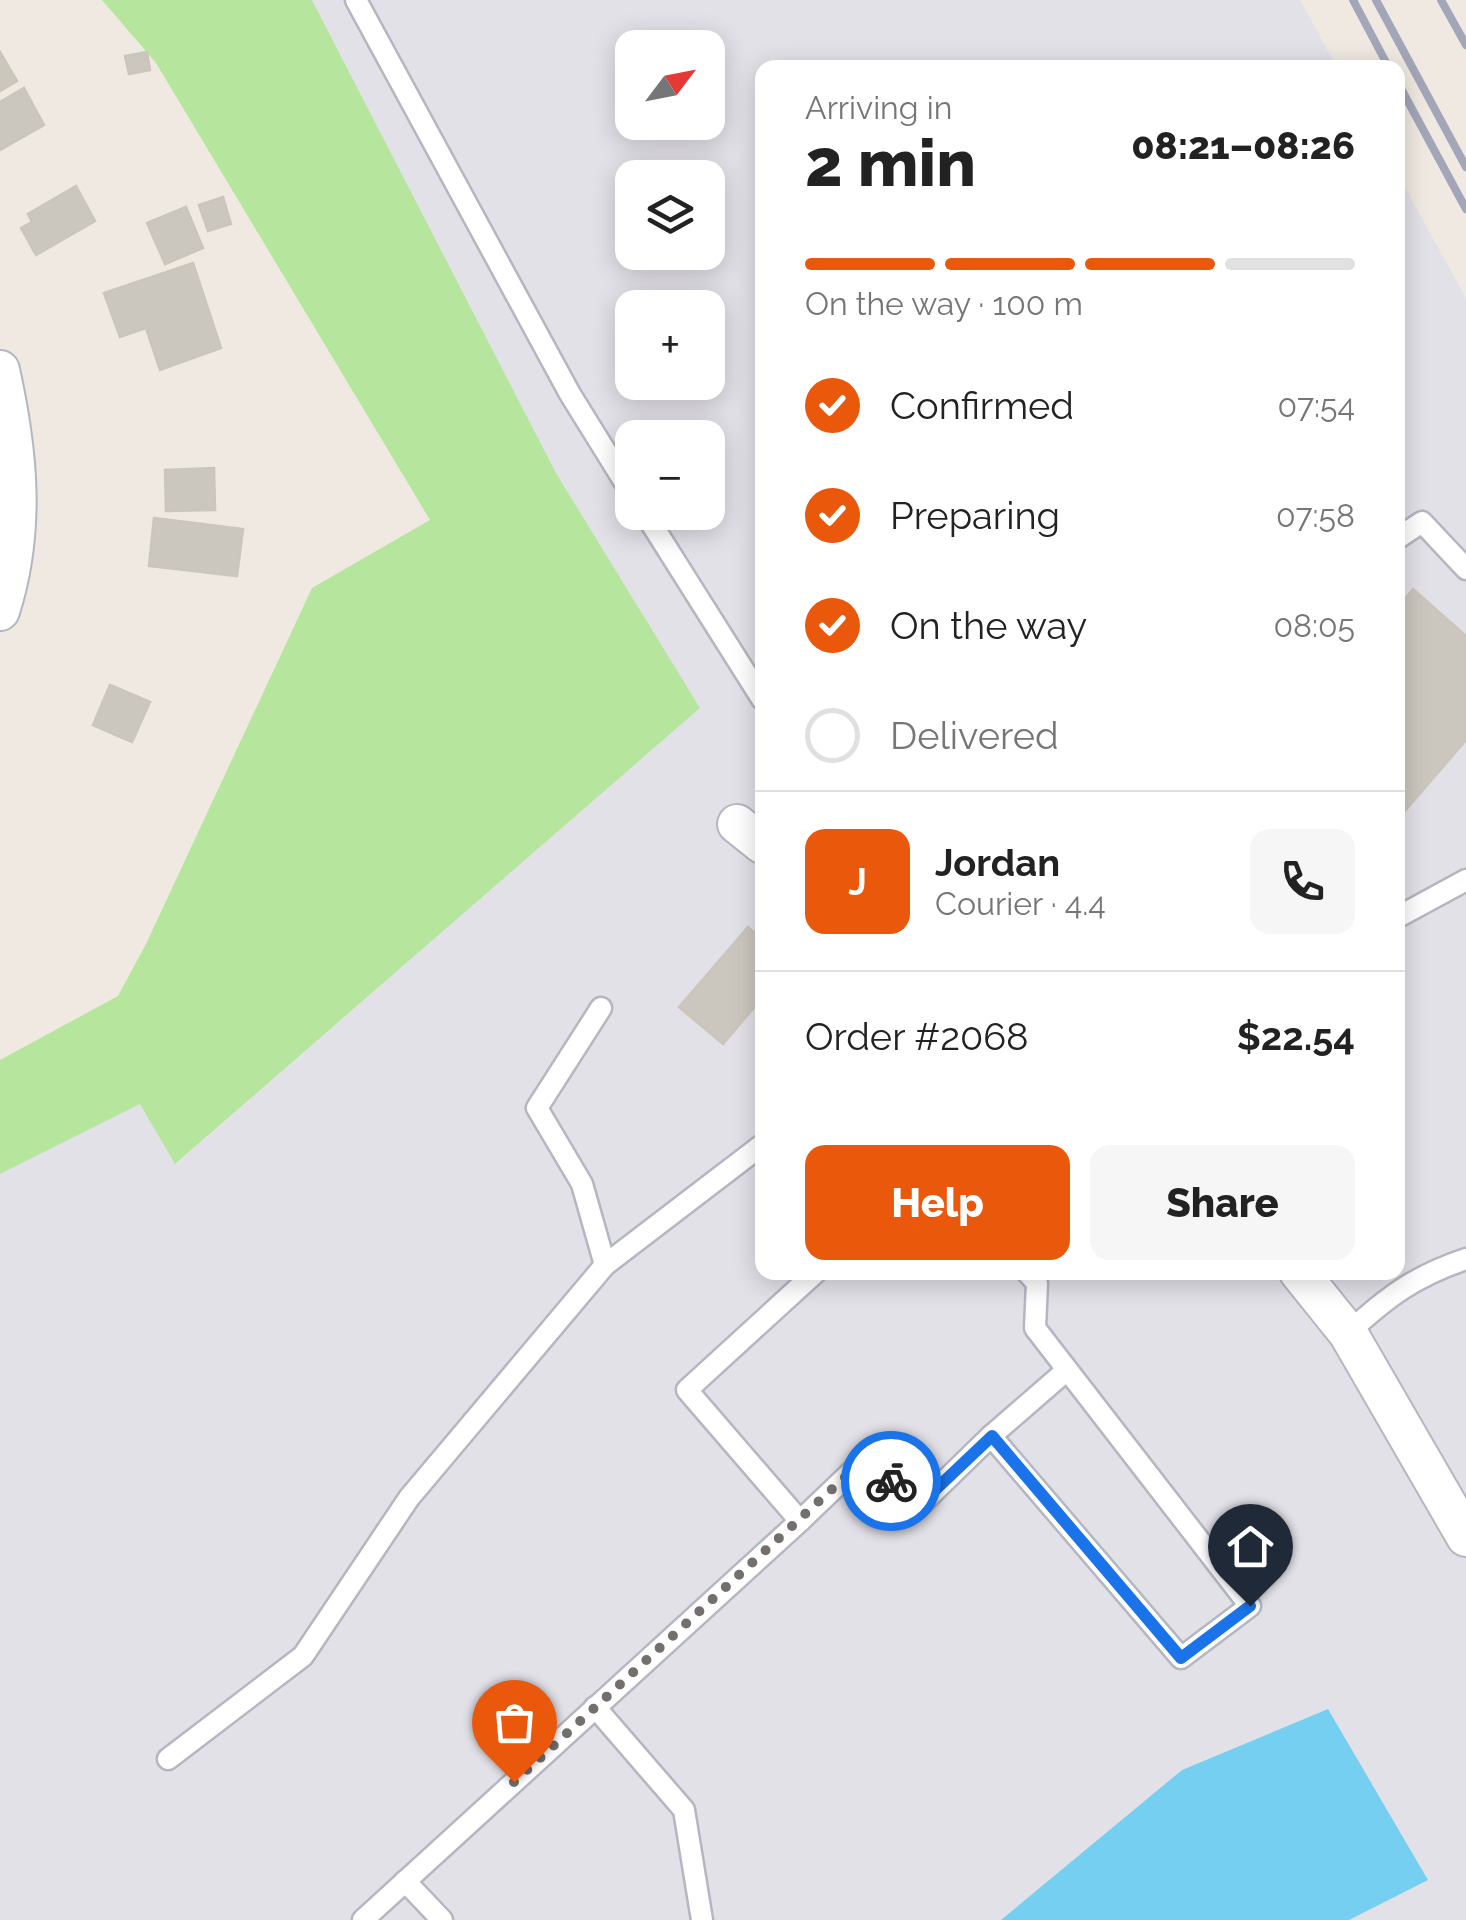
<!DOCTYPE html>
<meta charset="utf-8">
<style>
body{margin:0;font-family:Raleway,sans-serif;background:#f6f6f6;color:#222;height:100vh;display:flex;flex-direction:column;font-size:38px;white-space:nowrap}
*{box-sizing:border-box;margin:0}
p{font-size:32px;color:#767676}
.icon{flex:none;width:55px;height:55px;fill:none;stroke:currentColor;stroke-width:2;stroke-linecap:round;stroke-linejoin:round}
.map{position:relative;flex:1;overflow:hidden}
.sheet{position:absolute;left:755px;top:60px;width:650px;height:1220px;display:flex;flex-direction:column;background:#fff;border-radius:20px;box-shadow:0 5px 25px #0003}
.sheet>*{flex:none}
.needle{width:65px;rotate:58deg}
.buttons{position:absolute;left:615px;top:30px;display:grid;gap:20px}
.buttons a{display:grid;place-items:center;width:110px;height:110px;border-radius:20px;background:#fff;box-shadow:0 5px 25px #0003;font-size:50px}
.pin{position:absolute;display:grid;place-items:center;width:85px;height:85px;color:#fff;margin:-102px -42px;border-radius:50% 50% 50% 0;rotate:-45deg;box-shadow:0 0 10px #0007}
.pin .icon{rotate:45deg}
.courier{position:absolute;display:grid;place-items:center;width:100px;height:100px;margin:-50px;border:8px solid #1a73e8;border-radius:50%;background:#fff;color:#222;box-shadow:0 2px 12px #0007}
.overview em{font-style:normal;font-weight:800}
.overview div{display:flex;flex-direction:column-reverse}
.overview{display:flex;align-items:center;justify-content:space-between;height:170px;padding:0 50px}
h1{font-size:65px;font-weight:800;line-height:75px}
.bar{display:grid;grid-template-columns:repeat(4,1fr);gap:15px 10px;align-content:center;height:120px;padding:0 50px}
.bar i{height:12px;border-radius:8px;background:#e0e0e0}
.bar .on{background:#ea580c}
.bar p{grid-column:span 4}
.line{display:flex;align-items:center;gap:25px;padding:0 50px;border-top:2px solid #e0e0e0}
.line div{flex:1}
.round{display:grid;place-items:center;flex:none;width:105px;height:105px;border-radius:20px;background:#f6f6f6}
ol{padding:0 50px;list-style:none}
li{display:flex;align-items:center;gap:30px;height:110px}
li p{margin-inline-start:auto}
li .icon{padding:10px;border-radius:50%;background:#ea580c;color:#fff;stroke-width:4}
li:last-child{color:#767676}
li i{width:55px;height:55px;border:5px solid #e0e0e0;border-radius:50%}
.primary-button{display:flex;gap:20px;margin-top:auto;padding:20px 50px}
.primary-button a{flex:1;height:115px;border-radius:20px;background:#ea580c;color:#fff;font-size:40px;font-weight:800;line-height:115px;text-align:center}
.primary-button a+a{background:#f6f6f6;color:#222}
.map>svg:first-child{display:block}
.industrial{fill:#e3e1e8;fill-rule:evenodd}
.green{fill:#b6e59e}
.water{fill:#75cff0}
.building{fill:#cbc7bf;stroke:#cbc5ba;stroke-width:2.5}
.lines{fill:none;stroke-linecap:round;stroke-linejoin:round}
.service-casing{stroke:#b4b7c1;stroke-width:25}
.minor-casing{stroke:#b4b7c1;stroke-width:42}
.service{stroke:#fff;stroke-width:20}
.minor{stroke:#fff;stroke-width:38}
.rail{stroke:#a3a6b8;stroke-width:8}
.done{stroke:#726f6d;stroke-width:10;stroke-dasharray:0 18}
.route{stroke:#1a73e8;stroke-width:12}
</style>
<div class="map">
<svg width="1466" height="1920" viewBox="0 0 1466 1920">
<rect width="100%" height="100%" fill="#efe9e1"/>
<!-- industrial -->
<path class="industrial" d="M312,0H1300L1337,67L762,68V1272H1398V175L1466,298V1920H0V1174L140,1103L176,1164L700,708L556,473ZM632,48H708V122H632ZM632,178H708V252H632ZM632,308H708V382H632ZM632,438H708V512H632Z"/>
<!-- green -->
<path class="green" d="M102,0H312L556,473L700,708L175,1164L140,1104L0,1174V1060L118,996L146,944L312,588L430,520L156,63Z"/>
<!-- water -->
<path class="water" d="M1328,1709L1428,1880L1349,1920H1001L1182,1770Z"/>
<!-- building -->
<g class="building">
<path d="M0,52L17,81L0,91Z"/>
<path d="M147,52L150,70L129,74L125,56Z"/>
<path d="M24,88L44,125L0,150V102Z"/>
<path d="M76,186L95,221L36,255L21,228L32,222L28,214Z"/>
<path d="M223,197L231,224L208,231L199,205Z"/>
<path d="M186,207L203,248L165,264L147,223Z"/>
<path d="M193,263L221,348L160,370L146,328L120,337L104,293Z"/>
<path d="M214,468L215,510L166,511L165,470Z"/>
<path d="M154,518L243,529L237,576L149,566Z"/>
<path d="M1413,589L1466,636V740L1398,819V607Z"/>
<path d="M110,685L150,702L132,742L93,725Z"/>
<path d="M748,927L762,939V998L723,1044L679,1007Z"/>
</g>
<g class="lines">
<!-- service casing -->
<g class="service-casing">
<g id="service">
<path d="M356,0L570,394L632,494"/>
<path d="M644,512L762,699"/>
<path d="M1398,538L1422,522L1466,569"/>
<path d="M1398,917L1466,880"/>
<path d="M601,1008L537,1108L582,1184L605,1265"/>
<path d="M816,1272L687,1390L800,1521L868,1456L916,1509L991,1436"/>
<path d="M1027,1272L1037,1283L1035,1328L1250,1606L1181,1658L991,1436L1067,1370"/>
<path d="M1348,1333C1387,1297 1415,1276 1466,1259"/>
<path d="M595,1707L684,1810L702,1920"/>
<path d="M168,1759L303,1656L409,1498L605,1265L762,1145"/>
<path d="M405,1881L442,1920"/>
<path d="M363,1920L800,1521"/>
</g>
</g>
<!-- minor casing -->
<g class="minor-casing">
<g id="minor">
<path d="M0,370C18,451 26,530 0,611"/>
<path d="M737,824L762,844"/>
<path d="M1299,1272L1348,1333L1466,1537"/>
</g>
</g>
<!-- service -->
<use href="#service" class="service"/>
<!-- minor -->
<use href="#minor" class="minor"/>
<!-- rail -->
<g class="rail">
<path d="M1353,0L1389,68"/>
<path d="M1376,0L1466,167"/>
<path d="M1441,0L1466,45"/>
<path d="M1398,83L1466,209"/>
</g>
</g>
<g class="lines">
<!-- done -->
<path class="done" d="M514,1782L868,1456L891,1481"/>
<!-- route -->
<path class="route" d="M891,1481L916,1508L992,1436L1181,1658L1250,1606"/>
</g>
</svg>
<div class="buttons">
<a><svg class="needle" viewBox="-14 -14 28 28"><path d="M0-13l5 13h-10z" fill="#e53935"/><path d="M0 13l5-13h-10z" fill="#767676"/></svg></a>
<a><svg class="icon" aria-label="layers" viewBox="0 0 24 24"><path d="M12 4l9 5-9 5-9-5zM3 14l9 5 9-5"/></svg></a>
<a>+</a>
<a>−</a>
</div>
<div class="pin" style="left:514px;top:1782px;background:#ea580c"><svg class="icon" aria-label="bag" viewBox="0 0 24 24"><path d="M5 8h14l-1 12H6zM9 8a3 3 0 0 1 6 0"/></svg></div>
<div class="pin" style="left:1250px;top:1606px;background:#1f2937"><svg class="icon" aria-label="home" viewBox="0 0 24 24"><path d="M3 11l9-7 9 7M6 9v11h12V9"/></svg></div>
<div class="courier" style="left:891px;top:1481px"><svg class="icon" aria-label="bike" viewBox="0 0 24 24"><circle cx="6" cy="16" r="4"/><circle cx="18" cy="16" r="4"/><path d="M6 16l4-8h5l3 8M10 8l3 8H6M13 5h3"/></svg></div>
<section class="sheet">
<div class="overview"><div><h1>2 min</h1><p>Arriving in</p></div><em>08:21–08:26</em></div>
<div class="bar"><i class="on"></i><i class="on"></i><i class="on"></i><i></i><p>On the way · 100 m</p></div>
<ol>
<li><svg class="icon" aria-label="check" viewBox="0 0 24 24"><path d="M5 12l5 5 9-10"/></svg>Confirmed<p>07:54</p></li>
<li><svg class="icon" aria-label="check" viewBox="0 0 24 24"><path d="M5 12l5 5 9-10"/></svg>Preparing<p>07:58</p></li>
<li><svg class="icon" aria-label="check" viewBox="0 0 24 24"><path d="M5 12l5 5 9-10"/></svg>On the way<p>08:05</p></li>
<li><i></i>Delivered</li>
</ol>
<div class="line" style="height:180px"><b class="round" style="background:#ea580c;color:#fff">J</b><div><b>Jordan</b><p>Courier · 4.4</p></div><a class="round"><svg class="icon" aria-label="phone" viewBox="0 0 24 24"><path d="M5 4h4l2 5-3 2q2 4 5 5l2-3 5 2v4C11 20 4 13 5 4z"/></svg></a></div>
<div class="line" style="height:130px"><div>Order #2068</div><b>$22.54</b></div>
<div class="primary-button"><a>Help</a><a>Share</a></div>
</section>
</div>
